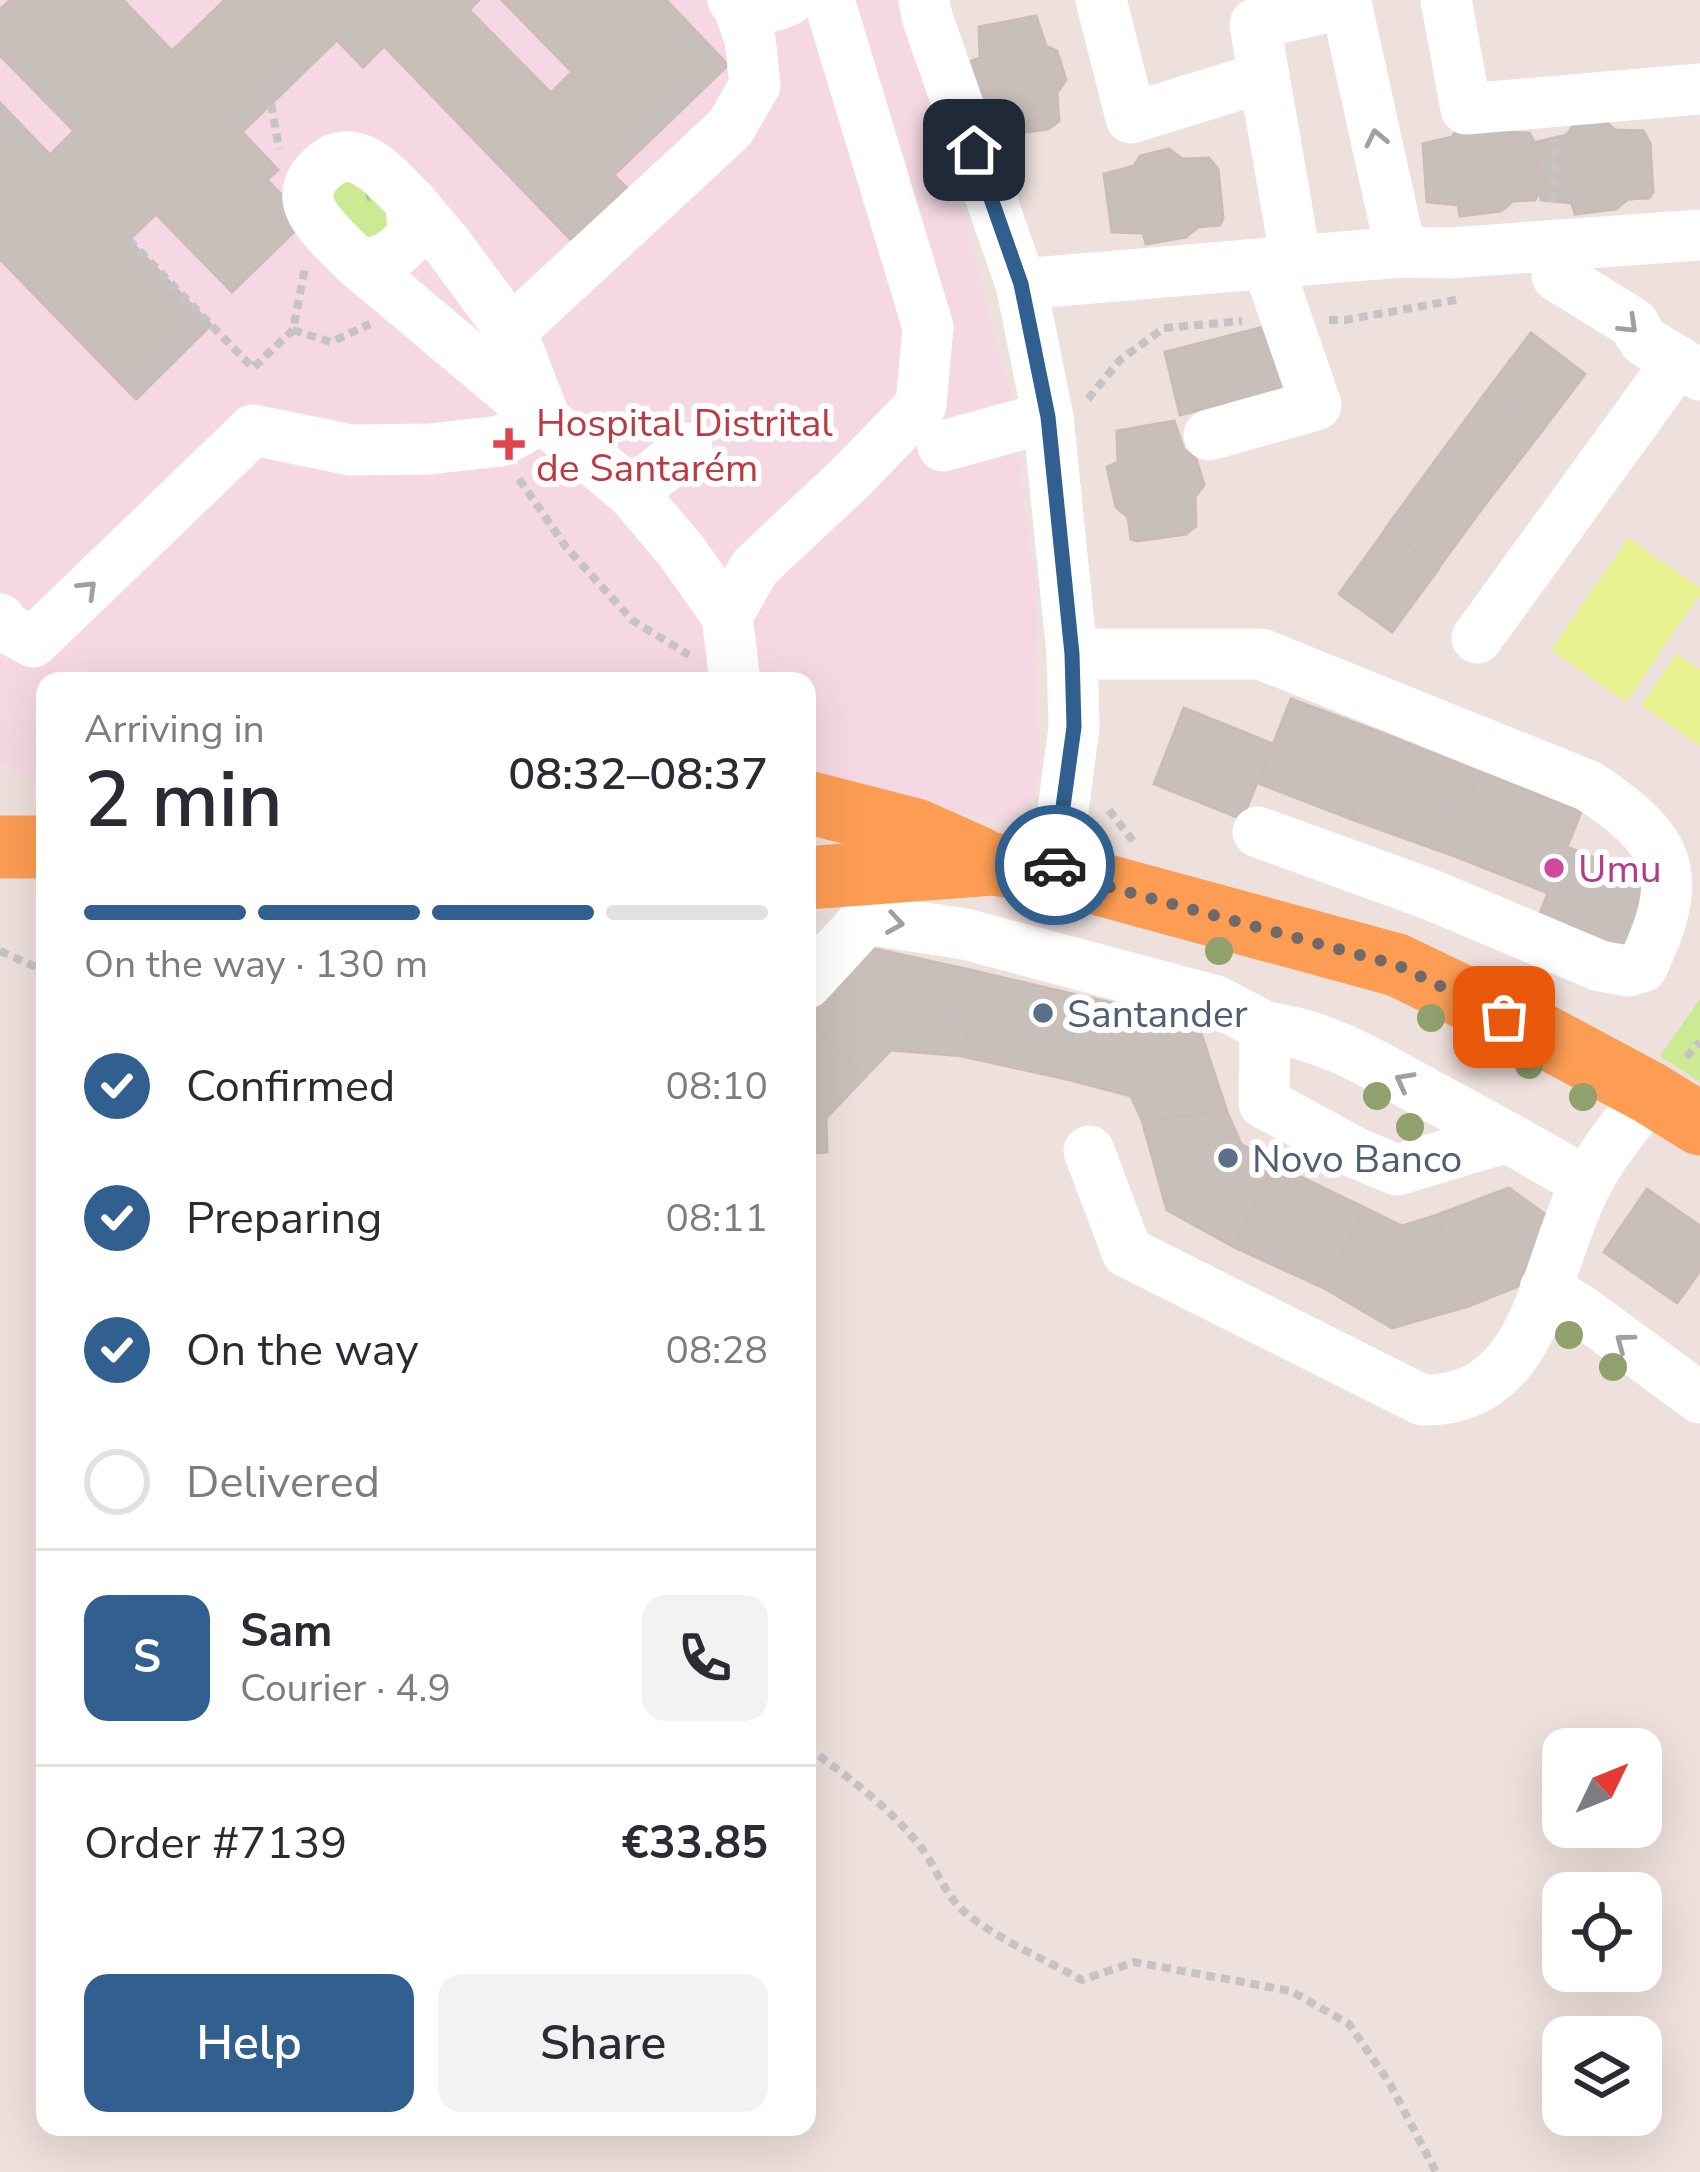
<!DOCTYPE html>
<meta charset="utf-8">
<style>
body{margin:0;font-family:"Nunito Sans",sans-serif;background:#f2f2f3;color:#2b2b33;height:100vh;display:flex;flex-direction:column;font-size:45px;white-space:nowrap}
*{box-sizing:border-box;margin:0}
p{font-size:39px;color:#7c7c81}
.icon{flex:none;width:66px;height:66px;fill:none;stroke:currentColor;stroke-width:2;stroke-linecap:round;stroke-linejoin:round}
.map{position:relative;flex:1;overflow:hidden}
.panel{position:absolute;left:36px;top:672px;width:780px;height:1464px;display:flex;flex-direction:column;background:#fff;border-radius:24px;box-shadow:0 12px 48px #0002}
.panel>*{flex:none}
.needle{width:78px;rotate:47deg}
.buttons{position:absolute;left:1542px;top:1728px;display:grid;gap:24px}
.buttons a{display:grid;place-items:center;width:120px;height:120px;border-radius:24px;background:#fff;box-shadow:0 12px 48px #0002;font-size:60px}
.pin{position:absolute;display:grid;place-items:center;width:102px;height:102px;color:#fff;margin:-51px;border-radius:24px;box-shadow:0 6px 18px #0006}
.courier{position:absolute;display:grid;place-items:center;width:120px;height:120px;margin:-60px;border:9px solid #315f8f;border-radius:50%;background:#fff;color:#222;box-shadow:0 3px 15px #0007}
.overview em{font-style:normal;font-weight:600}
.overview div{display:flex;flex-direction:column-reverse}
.overview{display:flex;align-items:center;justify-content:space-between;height:204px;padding:0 48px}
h1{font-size:78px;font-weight:600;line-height:90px}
.bar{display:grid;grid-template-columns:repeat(4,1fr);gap:18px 12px;align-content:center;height:144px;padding:0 48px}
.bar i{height:15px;border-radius:9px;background:#e1e1e2}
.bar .current{background:#315f8f}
.bar p{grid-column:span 4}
.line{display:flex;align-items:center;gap:30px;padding:0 48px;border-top:3px solid #e1e1e2}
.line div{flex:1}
.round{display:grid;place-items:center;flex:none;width:126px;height:126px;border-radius:24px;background:#f2f2f3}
ol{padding:0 48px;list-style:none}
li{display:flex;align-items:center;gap:36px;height:132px}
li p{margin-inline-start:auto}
li .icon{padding:12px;border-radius:50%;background:#315f8f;color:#fff;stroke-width:4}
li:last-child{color:#7c7c81}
li i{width:66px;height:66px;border:6px solid #e1e1e2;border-radius:50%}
.cta{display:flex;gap:24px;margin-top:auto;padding:24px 48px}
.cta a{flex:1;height:138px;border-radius:24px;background:#315f8f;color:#fff;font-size:48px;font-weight:600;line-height:138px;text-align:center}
.cta a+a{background:#f2f2f3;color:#2b2b33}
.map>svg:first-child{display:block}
.medical{fill:#f5d8e3}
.grass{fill:url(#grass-tufts)}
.park{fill:#cde994}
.pitch{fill:#e7f18f}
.building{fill:#c9bfba;stroke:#cabcb5;stroke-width:3}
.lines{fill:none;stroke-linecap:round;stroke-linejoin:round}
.path{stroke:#c4c4c4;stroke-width:8;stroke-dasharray:9 6;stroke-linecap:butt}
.minor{stroke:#fff;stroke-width:51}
.major{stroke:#fc9d53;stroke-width:63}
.tree{fill:#90a16e}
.oneway{stroke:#a0a0a0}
.done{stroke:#6f6a69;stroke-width:12;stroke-dasharray:0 21.6}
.route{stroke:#315f8f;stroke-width:15}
.health-dot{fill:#e0444e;stroke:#fff;stroke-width:4.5}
.hotel-dot{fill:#d1479c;stroke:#fff;stroke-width:4.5}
.service-dot{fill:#5c6f8a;stroke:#fff;stroke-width:4.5}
.labels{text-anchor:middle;stroke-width:12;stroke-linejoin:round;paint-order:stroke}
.health-label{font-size:39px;fill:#be3a42;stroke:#fff;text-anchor:start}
.hotel-label{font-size:39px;fill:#b23c85;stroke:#fff;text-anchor:start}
.service-label{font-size:39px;fill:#4e5e75;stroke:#fff;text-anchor:start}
</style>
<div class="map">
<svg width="1700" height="2172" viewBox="0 0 1700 2172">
<defs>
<pattern id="grass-tufts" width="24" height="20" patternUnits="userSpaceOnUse" patternTransform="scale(3)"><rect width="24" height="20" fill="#cde994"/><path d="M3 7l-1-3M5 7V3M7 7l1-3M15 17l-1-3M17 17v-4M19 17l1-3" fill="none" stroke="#b0c880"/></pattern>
</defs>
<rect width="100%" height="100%" fill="#eee0dc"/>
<!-- medical -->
<path class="medical" d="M0,0H895L952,171L1011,398L1035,589L1039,770L1035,795L1019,813L1004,818L987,819L807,779V681H45V783L14,771L0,760Z"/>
<!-- grass -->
<path class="grass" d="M341,169L399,210L379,252L322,212Z"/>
<!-- park -->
<path class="park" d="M1700,999V1082L1660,1056Z"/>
<!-- pitch -->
<g class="pitch">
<path d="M1628,538L1700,588V594L1626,702L1551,650Z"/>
<path d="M1677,654L1700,670V746L1641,705Z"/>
</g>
<!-- building -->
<g class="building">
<path d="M11,0H123L172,51L225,0H479L469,10L551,93L572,72L502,0H666L728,65L614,175L627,188L572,241L384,46L363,67L337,40L242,132L278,170L267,180L306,220L232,292L156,214L129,240L211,325L136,399L0,259V103L50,155L74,131L0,55V9Z"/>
<path d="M1036,16L1046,46L1057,51L1066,80L1057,93L1059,121L1048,129L999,136L993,134L990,112L978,102L969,62L980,58L979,27Z"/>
<path d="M1603,119L1615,130L1643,131L1650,143L1653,192L1649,198L1628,199L1616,209L1575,214L1572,203L1541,200L1537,142L1567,135L1573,125Z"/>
<path d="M1489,121L1501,132L1529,133L1536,145L1538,194L1535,200L1513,201L1501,211L1460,216L1458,205L1427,202L1423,144L1452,137L1459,127Z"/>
<path d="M1169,149L1182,159L1209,158L1218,169L1223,218L1220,225L1198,227L1186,237L1146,244L1143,233L1112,232L1104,174L1134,166L1140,156Z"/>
<path d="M1275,324L1290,387L1180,415L1165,352Z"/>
<path d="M1531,333L1585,374L1538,436L1484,395Z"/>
<path d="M1484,395L1538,436L1486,503L1433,464Z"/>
<path d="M1174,421L1184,450L1195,456L1204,485L1195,497L1196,526L1186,534L1137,541L1131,539L1128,517L1116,507L1107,467L1118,462L1117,431Z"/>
<path d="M1433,464L1486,503L1439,567L1386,528Z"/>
<path d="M1386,529L1439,568L1392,632L1339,594Z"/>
<path d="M1291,699L1382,733L1351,819L1258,783Z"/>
<path d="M1184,708L1273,744L1242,819L1154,784Z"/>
<path d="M1382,733L1480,772L1449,854L1351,819Z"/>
<path d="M1480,772L1581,812L1567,847L1659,883L1626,965L1534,929L1548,893L1449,854Z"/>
<path d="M866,947L979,972L962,1056L891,1050L866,1076L807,1021V1007Z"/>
<path d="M979,972L1081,996L1066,1079L962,1056Z"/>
<path d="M1081,996L1197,1021L1227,1112L1142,1120L1131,1096L1066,1079Z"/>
<path d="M807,1021L866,1076L826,1118L827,1152L807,1153Z"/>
<path d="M1227,1112L1241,1144L1274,1164L1234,1247L1167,1210L1142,1120Z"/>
<path d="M1274,1164L1365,1208L1324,1288L1234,1247Z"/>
<path d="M1509,1188L1550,1218L1523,1284L1469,1306L1437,1215Z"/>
<path d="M1647,1189L1700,1226V1271L1677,1303L1604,1252Z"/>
<path d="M1365,1208L1402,1226L1437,1215L1469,1306L1392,1328L1324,1288Z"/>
</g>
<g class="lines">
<!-- path -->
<g class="path">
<path d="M271,104L279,149"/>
<path d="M1553,202L1554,139"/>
<path d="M129,240L253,368L293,330L305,268"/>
<path d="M1329,320H1345L1456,300"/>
<path d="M293,330L331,342L370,324"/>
<path d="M1088,399L1120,360L1164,328L1242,321"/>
<path d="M519,479L566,547L632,620L689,655"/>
<path d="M1109,810L1133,841"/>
<path d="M0,951L45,971"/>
<path d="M1686,1057L1700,1042"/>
<path d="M807,1747C847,1776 889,1807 920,1846C937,1868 945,1897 968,1915C1000,1940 1045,1960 1082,1980L1134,1962L1291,1991L1349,2024L1390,2084L1436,2172"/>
</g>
<!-- minor -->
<g class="minor">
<path d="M733,0C752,15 769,8 789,0"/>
<path d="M924,0L927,17L1021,284L1048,417L1072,654L1074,727L1055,872"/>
<path d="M1101,0L1131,118L1264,77"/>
<path d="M1446,0L1466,109L1700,89"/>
<path d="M411,202L446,243L511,331"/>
<path d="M1296,261L1255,24L1346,3L1401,252"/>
<path d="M360,265C385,261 397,254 413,235L411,202C386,178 353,133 318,172C309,181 305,195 310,207C317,226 345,250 360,265L632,493L682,552L727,616L735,681"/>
<path d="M1557,276L1633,323L1644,341L1700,375"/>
<path d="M1021,284L1401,252L1450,253L1700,235"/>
<path d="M544,416L511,331L730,128L755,85L750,39L738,5"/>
<path d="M1209,435L1316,405L1267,263"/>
<path d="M943,446L1048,417"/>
<path d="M632,493L687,448"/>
<path d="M727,616L755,567L850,478L921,405L928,327L829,0"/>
<path d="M0,619L2,625L33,642L253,430L351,450L429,449L501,441L544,417"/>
<path d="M1477,638L1678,361"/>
<path d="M1072,654H1261L1589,786C1673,842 1686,875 1642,967L1628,971L1600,966L1429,894L1258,832"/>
<path d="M807,983L866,919L965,934L1216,1001L1265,1027"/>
<path d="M1507,1137L1397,1170L1356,1153L1264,1103L1265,1027C1324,1034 1371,1063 1422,1091C1477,1120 1532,1151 1587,1183"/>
<path d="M1089,1151L1127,1252L1422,1400C1541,1402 1543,1264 1587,1183C1603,1151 1629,1122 1650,1093"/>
<path d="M1545,1289L1579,1309L1700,1398"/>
</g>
<!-- major -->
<g class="major">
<path d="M807,802L916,830L979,858"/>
<path d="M0,847H45"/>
<path d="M807,878L992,864L1055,872L1397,965L1540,1034L1650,1093L1700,1124"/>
</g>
</g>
<!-- trees -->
<g class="tree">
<circle cx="1219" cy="951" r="14"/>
<circle cx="1431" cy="1018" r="14"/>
<circle cx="1529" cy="1065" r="14"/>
<circle cx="1377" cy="1096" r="14"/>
<circle cx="1583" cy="1097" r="14"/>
<circle cx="1410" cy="1127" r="14"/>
<circle cx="1569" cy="1335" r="14"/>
<circle cx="1613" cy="1367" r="14"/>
</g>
<!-- one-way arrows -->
<defs><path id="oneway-chevron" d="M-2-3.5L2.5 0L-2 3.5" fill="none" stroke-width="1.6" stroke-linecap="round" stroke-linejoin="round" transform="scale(3)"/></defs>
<g class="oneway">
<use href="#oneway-chevron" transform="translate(1376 138) rotate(-102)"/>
<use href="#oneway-chevron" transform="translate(1629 325) rotate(44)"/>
<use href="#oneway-chevron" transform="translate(88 589) rotate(-44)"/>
<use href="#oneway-chevron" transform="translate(895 923) rotate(9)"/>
<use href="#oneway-chevron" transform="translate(1404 1081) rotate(-152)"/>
<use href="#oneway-chevron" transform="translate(1624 1342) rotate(-143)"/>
</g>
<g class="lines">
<!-- done -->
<path class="done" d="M1055,865L1054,872L1397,965L1504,1017"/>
<!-- route -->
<path class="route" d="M974,150L1021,284L1048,417L1072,654L1074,727L1055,865"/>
</g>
<!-- markers -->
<path class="health-dot" d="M503 426h12v12h12v12h-12v12h-12v-12h-12v-12h12z"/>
<circle class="hotel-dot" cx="1554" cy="868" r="12"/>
<g class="service-dot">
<circle cx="1043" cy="1013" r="12"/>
<circle cx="1228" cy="1158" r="12"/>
</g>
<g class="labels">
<!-- health labels -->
<g class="health-label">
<text x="536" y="436">Hospital Distrital<tspan x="536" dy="45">de Santarém</tspan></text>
</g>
<!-- hotel labels -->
<g class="hotel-label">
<text x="1578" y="882">Umu</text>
</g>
<!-- service labels -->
<g class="service-label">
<text x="1067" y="1027">Santander</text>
<text x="1252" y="1172">Novo Banco</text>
</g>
</g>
</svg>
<div class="buttons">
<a><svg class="needle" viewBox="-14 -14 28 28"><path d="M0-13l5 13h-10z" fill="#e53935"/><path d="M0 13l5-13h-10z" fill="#7c7c81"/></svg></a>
<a><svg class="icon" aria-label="locate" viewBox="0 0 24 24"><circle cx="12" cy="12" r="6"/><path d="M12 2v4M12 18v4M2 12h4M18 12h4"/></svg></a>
<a><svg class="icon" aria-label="layers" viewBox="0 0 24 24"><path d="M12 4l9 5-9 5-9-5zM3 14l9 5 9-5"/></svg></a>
</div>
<div class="pin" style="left:1504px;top:1017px;background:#ea580c"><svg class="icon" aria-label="bag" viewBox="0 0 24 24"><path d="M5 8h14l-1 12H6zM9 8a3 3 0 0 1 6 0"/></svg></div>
<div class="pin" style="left:974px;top:150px;background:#1f2937"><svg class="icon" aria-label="home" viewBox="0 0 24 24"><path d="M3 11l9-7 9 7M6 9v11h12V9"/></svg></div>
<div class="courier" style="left:1055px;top:865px"><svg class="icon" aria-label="car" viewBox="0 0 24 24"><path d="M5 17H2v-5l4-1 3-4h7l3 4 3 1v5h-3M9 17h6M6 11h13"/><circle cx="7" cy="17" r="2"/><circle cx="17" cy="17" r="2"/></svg></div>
<section class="panel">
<div class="overview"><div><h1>2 min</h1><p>Arriving in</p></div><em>08:32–08:37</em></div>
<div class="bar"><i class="current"></i><i class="current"></i><i class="current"></i><i></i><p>On the way · 130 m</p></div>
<ol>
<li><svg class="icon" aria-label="check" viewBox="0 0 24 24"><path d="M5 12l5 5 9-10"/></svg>Confirmed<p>08:10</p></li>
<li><svg class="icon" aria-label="check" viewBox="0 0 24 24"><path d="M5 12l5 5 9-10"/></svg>Preparing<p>08:11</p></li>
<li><svg class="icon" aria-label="check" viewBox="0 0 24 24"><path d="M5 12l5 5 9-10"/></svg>On the way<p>08:28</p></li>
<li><i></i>Delivered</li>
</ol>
<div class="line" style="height:216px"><b class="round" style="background:#315f8f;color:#fff">S</b><div><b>Sam</b><p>Courier · 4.9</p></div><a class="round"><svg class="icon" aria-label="phone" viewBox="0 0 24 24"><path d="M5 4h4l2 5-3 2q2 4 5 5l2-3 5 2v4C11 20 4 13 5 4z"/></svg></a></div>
<div class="line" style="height:156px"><div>Order #7139</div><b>€33.85</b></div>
<div class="cta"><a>Help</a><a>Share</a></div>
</section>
</div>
